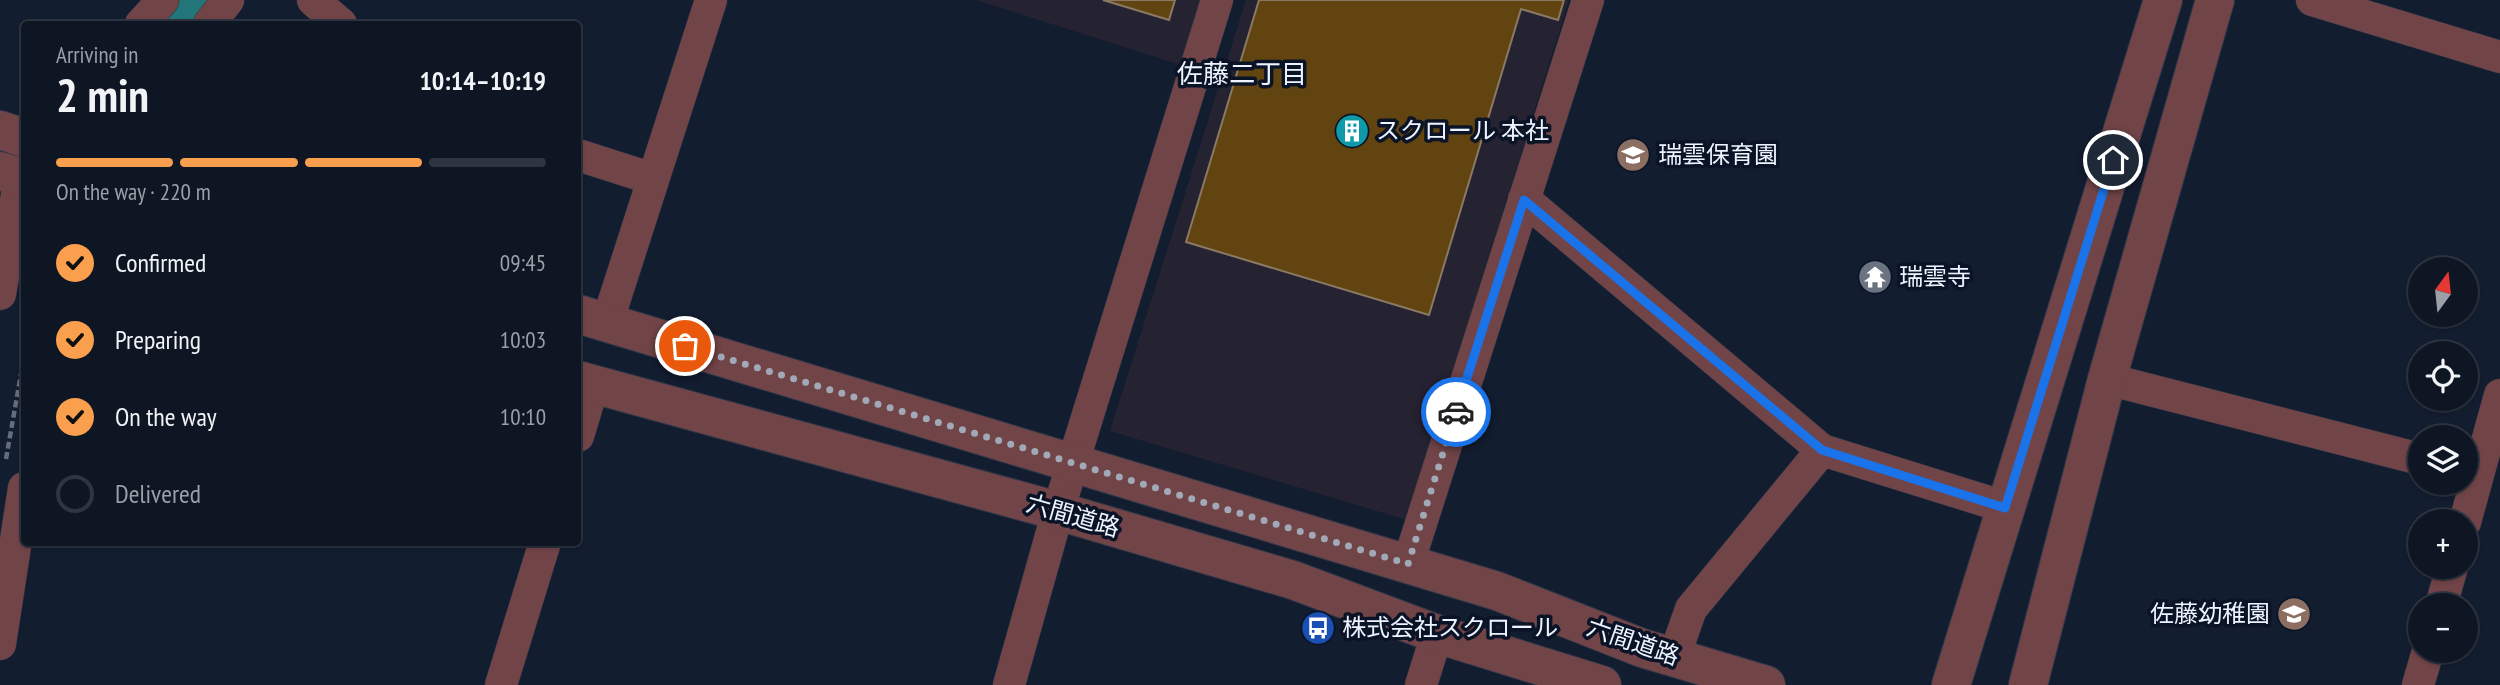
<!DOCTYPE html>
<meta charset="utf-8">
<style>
body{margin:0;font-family:"PT Sans Narrow","Noto Sans JP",sans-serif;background:#1c2331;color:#f1f3f6;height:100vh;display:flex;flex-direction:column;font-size:26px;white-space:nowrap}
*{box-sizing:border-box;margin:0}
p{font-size:23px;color:#9b9fa6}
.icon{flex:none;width:38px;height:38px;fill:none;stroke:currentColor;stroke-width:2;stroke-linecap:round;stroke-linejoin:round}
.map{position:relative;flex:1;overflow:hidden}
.drawer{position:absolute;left:21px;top:21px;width:560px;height:525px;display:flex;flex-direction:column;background:#0e1624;border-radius:7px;box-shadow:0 2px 5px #0004,0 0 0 2px #2e3541}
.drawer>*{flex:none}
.needle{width:46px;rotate:15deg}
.buttons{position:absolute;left:2408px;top:257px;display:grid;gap:14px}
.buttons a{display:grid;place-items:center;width:70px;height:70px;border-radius:50%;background:#0e1624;box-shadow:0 2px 5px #0004,0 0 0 2px #2e3541;font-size:35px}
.pin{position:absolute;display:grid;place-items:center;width:60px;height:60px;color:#fff;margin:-30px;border:4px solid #fff;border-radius:50%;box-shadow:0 2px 7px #0007}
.courier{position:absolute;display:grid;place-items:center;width:70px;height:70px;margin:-35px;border:5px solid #1a73e8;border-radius:50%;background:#fff;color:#222;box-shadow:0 2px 9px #0007}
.head em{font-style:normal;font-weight:700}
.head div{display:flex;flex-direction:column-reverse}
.head{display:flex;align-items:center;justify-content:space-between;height:119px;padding:0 35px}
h1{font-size:46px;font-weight:700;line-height:52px}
.bar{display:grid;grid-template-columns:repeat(4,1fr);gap:10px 7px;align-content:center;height:84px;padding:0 35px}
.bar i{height:9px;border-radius:5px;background:#2e3541}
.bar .selected{background:#fa9f4e}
.bar p{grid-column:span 4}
ol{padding:0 35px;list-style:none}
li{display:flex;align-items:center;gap:21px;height:77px}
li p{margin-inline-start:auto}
li .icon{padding:7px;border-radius:50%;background:#fa9f4e;color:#111;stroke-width:4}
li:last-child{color:#9b9fa6}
li i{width:38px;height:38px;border:4px solid #2e3541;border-radius:50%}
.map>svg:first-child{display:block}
.commercial{fill:#252232}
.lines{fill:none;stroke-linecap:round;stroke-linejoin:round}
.river{stroke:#227578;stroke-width:63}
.building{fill:#624411;stroke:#8a7a63;stroke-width:2}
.minor-casing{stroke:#2d3749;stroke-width:33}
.tertiary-casing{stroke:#2d3749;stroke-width:40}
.path{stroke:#646d7d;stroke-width:4.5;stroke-dasharray:7 3.5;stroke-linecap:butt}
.minor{stroke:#714447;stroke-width:32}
.tertiary{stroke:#714447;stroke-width:38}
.done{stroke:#a1a9b7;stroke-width:7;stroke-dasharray:0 12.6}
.route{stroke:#1a73e8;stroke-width:9}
.labels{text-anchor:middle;stroke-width:7;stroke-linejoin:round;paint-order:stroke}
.poi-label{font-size:24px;fill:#eef4ff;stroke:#0a1426;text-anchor:start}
.street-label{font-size:24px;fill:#eef4ff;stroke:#0a1426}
.neighbourhood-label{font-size:26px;fill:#eef4ff;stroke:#0a1426}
</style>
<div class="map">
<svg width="2500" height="685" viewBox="0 0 2500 685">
<rect width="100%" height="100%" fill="#131d30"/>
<!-- commercial -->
<g class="commercial">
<path d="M976,0H1201L1181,65Z"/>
<path d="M1246,0H1569L1407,520L1110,431Z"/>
</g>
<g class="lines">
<!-- river -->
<path class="river" d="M176,24L199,0"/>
</g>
<!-- building -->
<g class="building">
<path d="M1103,0H1175L1169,20Z"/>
<path d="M1259,0H1564L1558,20L1521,9L1429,315L1186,242Z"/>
</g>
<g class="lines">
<!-- minor casing -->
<g class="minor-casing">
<g id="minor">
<path d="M313,0L341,24"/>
<path d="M2312,0L2500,57"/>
<path d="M141,24L163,0"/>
<path d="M209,24L228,0"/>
<path d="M578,155L653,179"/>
<path d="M1524,199L1822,450L2005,507"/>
<path d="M0,294L20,177"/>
<path d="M607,323L711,0"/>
<path d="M2107,379L2420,459"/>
<path d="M578,436L593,386"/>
<path d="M2465,522L2500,395"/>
<path d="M1408,564L1588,0"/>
<path d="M2441,606L2452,567"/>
<path d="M0,644L24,488"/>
<path d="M1674,657L1691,609L1822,450"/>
<path d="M501,685L545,542"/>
<path d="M1009,685L1058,511L1217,0"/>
<path d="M1421,685L1437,634"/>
<path d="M2418,685L2428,651"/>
</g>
</g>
<!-- tertiary casing -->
<g class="tertiary-casing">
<g id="tertiary">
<path d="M0,130L24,138"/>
<path d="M0,171L24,178"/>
<path d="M578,314L1497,591L1642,648L1766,685"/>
<path d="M578,380L1058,511L1293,580L1437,634L1602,685"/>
<path d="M1951,685L2163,0"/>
<path d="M2028,685L2107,379L2215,0"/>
</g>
</g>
<!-- path -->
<path class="path" d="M6,459L24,357"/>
<!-- minor -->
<use href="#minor" class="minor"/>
<!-- tertiary -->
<use href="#tertiary" class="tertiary"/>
</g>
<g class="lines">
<!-- done -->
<path class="done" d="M685,346L1408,564L1456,412"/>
<!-- route -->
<path class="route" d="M1456,412L1524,200L1822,450L2005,508L2113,160"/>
</g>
<!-- icons -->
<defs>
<g id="building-disc" transform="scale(1.75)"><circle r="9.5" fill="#0f9aa8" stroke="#0a1426"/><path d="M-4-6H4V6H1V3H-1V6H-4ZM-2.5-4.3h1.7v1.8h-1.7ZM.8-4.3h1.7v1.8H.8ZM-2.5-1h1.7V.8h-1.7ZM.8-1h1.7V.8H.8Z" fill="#fff"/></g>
<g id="school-disc" transform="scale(1.75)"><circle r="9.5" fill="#8d6e63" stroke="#0a1426"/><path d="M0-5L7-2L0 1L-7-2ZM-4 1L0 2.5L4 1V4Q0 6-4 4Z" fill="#fff"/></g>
<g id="temple-disc" transform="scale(1.75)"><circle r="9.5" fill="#6b7280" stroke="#0a1426"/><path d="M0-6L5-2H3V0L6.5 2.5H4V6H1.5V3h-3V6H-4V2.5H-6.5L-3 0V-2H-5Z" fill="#fff"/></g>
<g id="bus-disc" transform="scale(1.75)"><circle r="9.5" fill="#1a4fb4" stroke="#0a1426"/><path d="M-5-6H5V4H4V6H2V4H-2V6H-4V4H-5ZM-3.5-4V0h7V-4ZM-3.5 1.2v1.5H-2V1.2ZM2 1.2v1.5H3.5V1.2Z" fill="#fff"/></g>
</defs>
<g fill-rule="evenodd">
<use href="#building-disc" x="1352" y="131"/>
<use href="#school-disc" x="1633" y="155"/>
<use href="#temple-disc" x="1875" y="277"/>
<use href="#school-disc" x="2294" y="614"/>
<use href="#bus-disc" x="1318" y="628"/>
</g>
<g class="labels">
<!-- poi labels -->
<g class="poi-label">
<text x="1376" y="139">スクロール 本社</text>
<text x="1658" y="163">瑞雲保育園</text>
<text x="1899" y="285">瑞雲寺</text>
<text x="2270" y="622" text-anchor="end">佐藤幼稚園</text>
<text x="1342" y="636">株式会社スクロール</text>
</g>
<!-- street labels -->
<g class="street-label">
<text transform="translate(1073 516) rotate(16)" y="8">六間道路</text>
<text transform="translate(1633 642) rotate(19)" y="8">六間道路</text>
</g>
<!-- neighbourhood labels -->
<g class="neighbourhood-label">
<text x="1242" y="83">佐藤二丁目</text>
</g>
</g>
</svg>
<div class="buttons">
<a><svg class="needle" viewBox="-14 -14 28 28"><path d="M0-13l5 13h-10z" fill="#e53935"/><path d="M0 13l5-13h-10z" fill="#9b9fa6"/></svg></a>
<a><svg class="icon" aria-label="locate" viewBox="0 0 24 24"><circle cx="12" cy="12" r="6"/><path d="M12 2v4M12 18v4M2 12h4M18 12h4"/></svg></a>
<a><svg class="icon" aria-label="layers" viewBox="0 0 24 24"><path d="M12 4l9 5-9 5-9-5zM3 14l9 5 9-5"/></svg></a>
<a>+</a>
<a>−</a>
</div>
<div class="pin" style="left:685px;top:346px;background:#ea580c"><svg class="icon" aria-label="bag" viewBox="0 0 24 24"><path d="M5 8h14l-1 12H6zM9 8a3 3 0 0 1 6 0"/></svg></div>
<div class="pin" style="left:2113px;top:160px;background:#1f2937"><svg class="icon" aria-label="home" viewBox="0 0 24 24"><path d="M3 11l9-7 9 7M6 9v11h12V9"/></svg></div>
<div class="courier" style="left:1456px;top:412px"><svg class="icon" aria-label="car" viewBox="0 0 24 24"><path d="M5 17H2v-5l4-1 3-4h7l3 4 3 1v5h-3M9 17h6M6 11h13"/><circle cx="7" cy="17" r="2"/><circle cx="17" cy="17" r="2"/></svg></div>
<section class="drawer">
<div class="head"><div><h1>2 min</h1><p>Arriving in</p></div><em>10:14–10:19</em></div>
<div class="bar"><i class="selected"></i><i class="selected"></i><i class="selected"></i><i></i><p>On the way · 220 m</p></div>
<ol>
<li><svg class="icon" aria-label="check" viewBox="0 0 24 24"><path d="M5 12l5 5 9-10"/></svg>Confirmed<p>09:45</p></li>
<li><svg class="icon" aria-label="check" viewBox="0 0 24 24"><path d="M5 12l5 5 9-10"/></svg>Preparing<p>10:03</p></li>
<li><svg class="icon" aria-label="check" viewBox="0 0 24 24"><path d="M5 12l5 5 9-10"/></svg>On the way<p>10:10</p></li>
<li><i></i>Delivered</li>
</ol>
</section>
</div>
